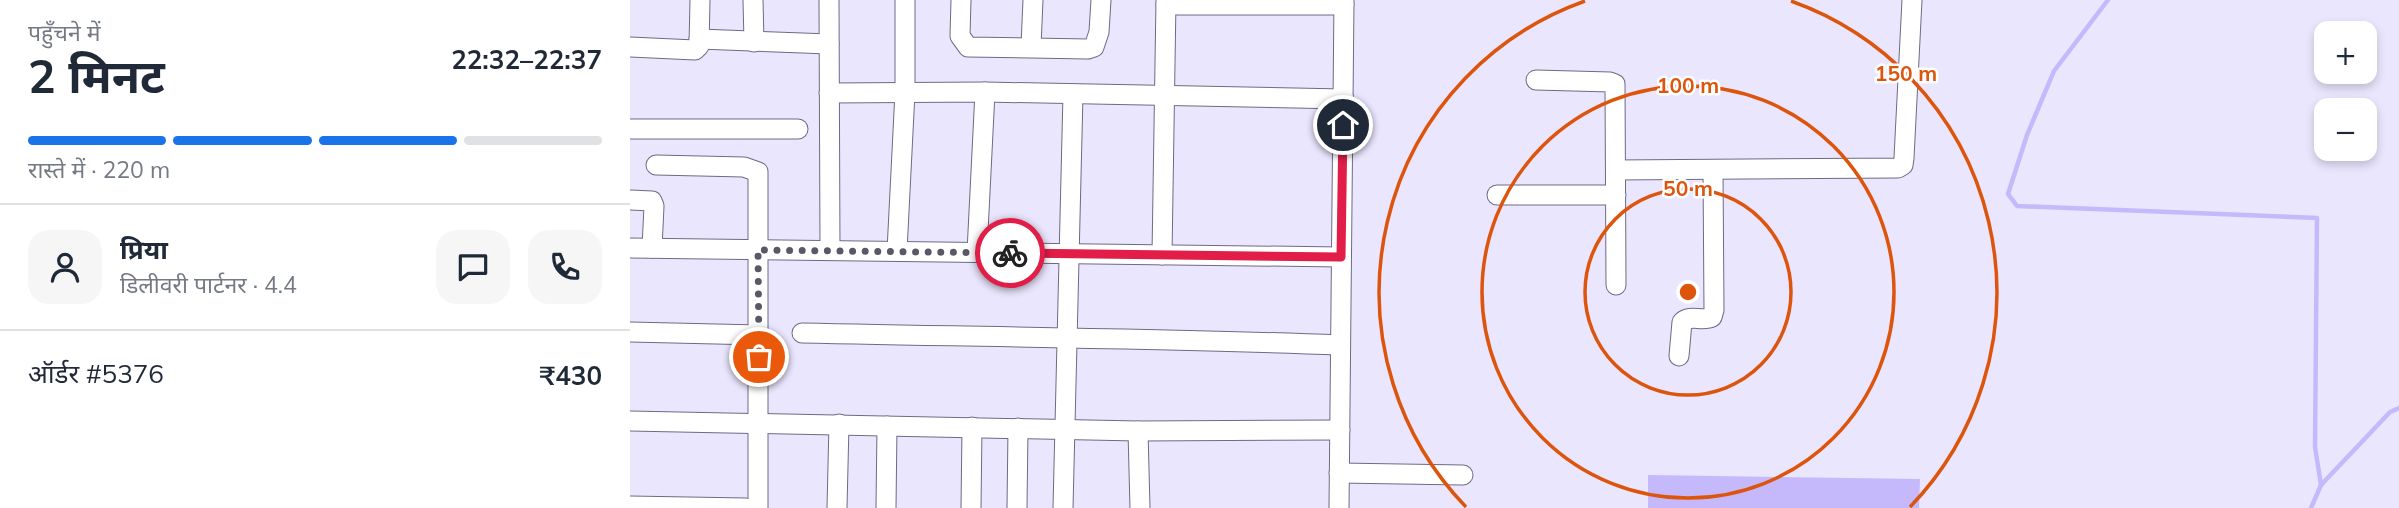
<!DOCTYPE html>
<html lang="hi">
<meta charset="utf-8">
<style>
body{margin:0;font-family:Mulish,"Noto Sans Devanagari",sans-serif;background:#f6f6f7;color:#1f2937;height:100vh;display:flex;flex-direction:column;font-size:26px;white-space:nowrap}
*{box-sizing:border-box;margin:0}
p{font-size:23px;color:#747a83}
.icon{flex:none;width:38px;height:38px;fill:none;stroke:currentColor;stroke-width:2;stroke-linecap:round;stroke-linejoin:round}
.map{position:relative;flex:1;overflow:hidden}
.sheet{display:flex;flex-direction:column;background:#fff;width:630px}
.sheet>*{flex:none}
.fabs{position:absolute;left:1684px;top:21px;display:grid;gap:14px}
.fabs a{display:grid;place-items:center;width:63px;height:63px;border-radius:14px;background:#fff;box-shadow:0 4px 10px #0003;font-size:35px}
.pin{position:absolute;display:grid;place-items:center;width:60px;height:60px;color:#fff;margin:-30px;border:4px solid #fff;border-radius:50%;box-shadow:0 2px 7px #0007}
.courier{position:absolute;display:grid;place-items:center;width:70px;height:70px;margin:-35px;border:5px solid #e11d48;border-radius:50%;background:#fff;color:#222;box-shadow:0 2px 9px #0007}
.overview em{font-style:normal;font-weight:700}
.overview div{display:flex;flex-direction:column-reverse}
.overview{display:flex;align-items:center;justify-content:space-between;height:119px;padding:0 28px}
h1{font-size:46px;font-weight:700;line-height:52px}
.bar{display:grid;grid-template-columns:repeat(4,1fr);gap:10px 7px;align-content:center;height:84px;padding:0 28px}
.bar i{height:9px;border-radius:5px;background:#e0e1e3}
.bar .current{background:#1a73e8}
.bar p{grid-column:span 4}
.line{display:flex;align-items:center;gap:18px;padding:0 28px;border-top:2px solid #e0e1e3}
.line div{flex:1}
.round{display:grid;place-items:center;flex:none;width:74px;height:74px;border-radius:21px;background:#f6f6f7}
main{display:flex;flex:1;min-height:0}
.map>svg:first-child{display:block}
.water{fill:#c5b9fb}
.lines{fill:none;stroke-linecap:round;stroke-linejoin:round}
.stream{stroke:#c5b9fb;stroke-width:4.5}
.minor-casing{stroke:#6e6a83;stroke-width:21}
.minor{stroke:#fff;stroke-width:19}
.done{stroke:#5a5866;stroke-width:7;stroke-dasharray:0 12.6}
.route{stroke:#e11d48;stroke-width:9}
.ring{fill:none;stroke:#dd550c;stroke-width:3.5}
.centre{fill:#dd550c;stroke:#fff;stroke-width:3.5}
.ring-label{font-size:21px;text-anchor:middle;font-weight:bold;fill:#dd550c;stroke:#fff;stroke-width:5;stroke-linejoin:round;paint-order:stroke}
</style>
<main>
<section class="sheet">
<div class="overview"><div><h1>2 मिनट</h1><p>पहुँचने में</p></div><em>22:32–22:37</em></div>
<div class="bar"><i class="current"></i><i class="current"></i><i class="current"></i><i></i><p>रास्ते में · 220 m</p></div>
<div class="line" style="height:126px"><a class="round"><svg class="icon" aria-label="person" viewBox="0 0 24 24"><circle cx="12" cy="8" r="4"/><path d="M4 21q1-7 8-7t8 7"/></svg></a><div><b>प्रिया</b><p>डिलीवरी पार्टनर · 4.4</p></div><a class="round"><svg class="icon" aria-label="chat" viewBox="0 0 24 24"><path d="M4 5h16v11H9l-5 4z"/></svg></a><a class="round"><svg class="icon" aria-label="phone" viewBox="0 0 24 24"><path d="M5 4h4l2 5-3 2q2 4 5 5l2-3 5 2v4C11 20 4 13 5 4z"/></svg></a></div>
<div class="line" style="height:91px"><div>ऑर्डर #5376</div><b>₹430</b></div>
</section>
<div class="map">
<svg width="1769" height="508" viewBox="0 0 1769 508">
<rect width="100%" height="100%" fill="#eae6fe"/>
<!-- water -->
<path class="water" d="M1018,475L1290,479L1289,508H1018Z"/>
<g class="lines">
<!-- stream -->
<g class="stream">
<path d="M1478,0L1424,71L1397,135L1378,194L1387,206L1687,218L1685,447L1691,485"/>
<path d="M1681,508L1691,485L1760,412L1769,408"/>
</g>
<!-- minor casing -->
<g class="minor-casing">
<g id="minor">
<path d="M123,0L124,42"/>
<path d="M199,0L200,250"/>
<path d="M331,0L330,36L338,47L458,49L464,47L469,32L471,0"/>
<path d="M536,5H714"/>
<path d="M69,39L199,44"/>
<path d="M401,46L403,0"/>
<path d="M0,47L65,50L69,46L70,0"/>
<path d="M906,80L980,82L985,84L986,285"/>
<path d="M199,93L355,92L714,99"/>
<path d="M0,129H168"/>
<path d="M26,165L114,167L128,172V508"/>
<path d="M986,170L1268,168L1273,165L1274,158L1282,0"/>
<path d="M867,195H986"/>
<path d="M0,200L22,201L24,206L22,248"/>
<path d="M0,248L711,257"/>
<path d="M267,251L275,92V0"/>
<path d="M347,252L355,92"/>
<path d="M532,255L536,0"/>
<path d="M0,332L129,335"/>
<path d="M172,333C351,337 531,338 710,345"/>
<path d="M1049,356L1052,322C1061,314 1072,322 1082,317L1084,310L1083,170"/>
<path d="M0,421L508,431L710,430"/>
<path d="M508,431L510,508"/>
<path d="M709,473L833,475"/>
<path d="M0,506L116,508"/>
<path d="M207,508L209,424"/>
<path d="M256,508L257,426"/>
<path d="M341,508L342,427"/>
<path d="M387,508L388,428"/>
<path d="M433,508L443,94"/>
<path d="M709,508L714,0"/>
</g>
</g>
<!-- minor -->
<use href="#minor" class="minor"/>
</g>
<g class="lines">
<!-- done -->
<path class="done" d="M129,357L128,250L380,253"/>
<!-- route -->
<path class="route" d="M380,253L711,257L713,125"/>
</g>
<!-- distance rings -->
<g class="ring">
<circle cx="1058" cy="292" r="103"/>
<circle cx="1058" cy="292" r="206"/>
<path d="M836 507A309 309 0 0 1 955 1M1161 1A309 309 0 0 1 1280 507"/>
</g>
<circle cx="1058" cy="292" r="10" class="centre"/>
<g class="ring-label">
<text x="1276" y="81">150 m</text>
<text x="1058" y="93">100 m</text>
<text x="1058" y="196">50 m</text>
</g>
</svg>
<div class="fabs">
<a>+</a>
<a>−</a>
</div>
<div class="pin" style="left:129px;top:357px;background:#ea580c"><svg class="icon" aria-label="bag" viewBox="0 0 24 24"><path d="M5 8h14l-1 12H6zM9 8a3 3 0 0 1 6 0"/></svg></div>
<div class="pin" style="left:713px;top:125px;background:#1f2937"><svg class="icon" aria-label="home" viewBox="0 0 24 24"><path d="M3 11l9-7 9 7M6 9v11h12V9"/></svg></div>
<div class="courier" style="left:380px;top:253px"><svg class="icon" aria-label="bike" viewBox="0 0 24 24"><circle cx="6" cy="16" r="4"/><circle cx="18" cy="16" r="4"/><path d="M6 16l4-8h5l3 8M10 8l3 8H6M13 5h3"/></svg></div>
</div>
</main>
